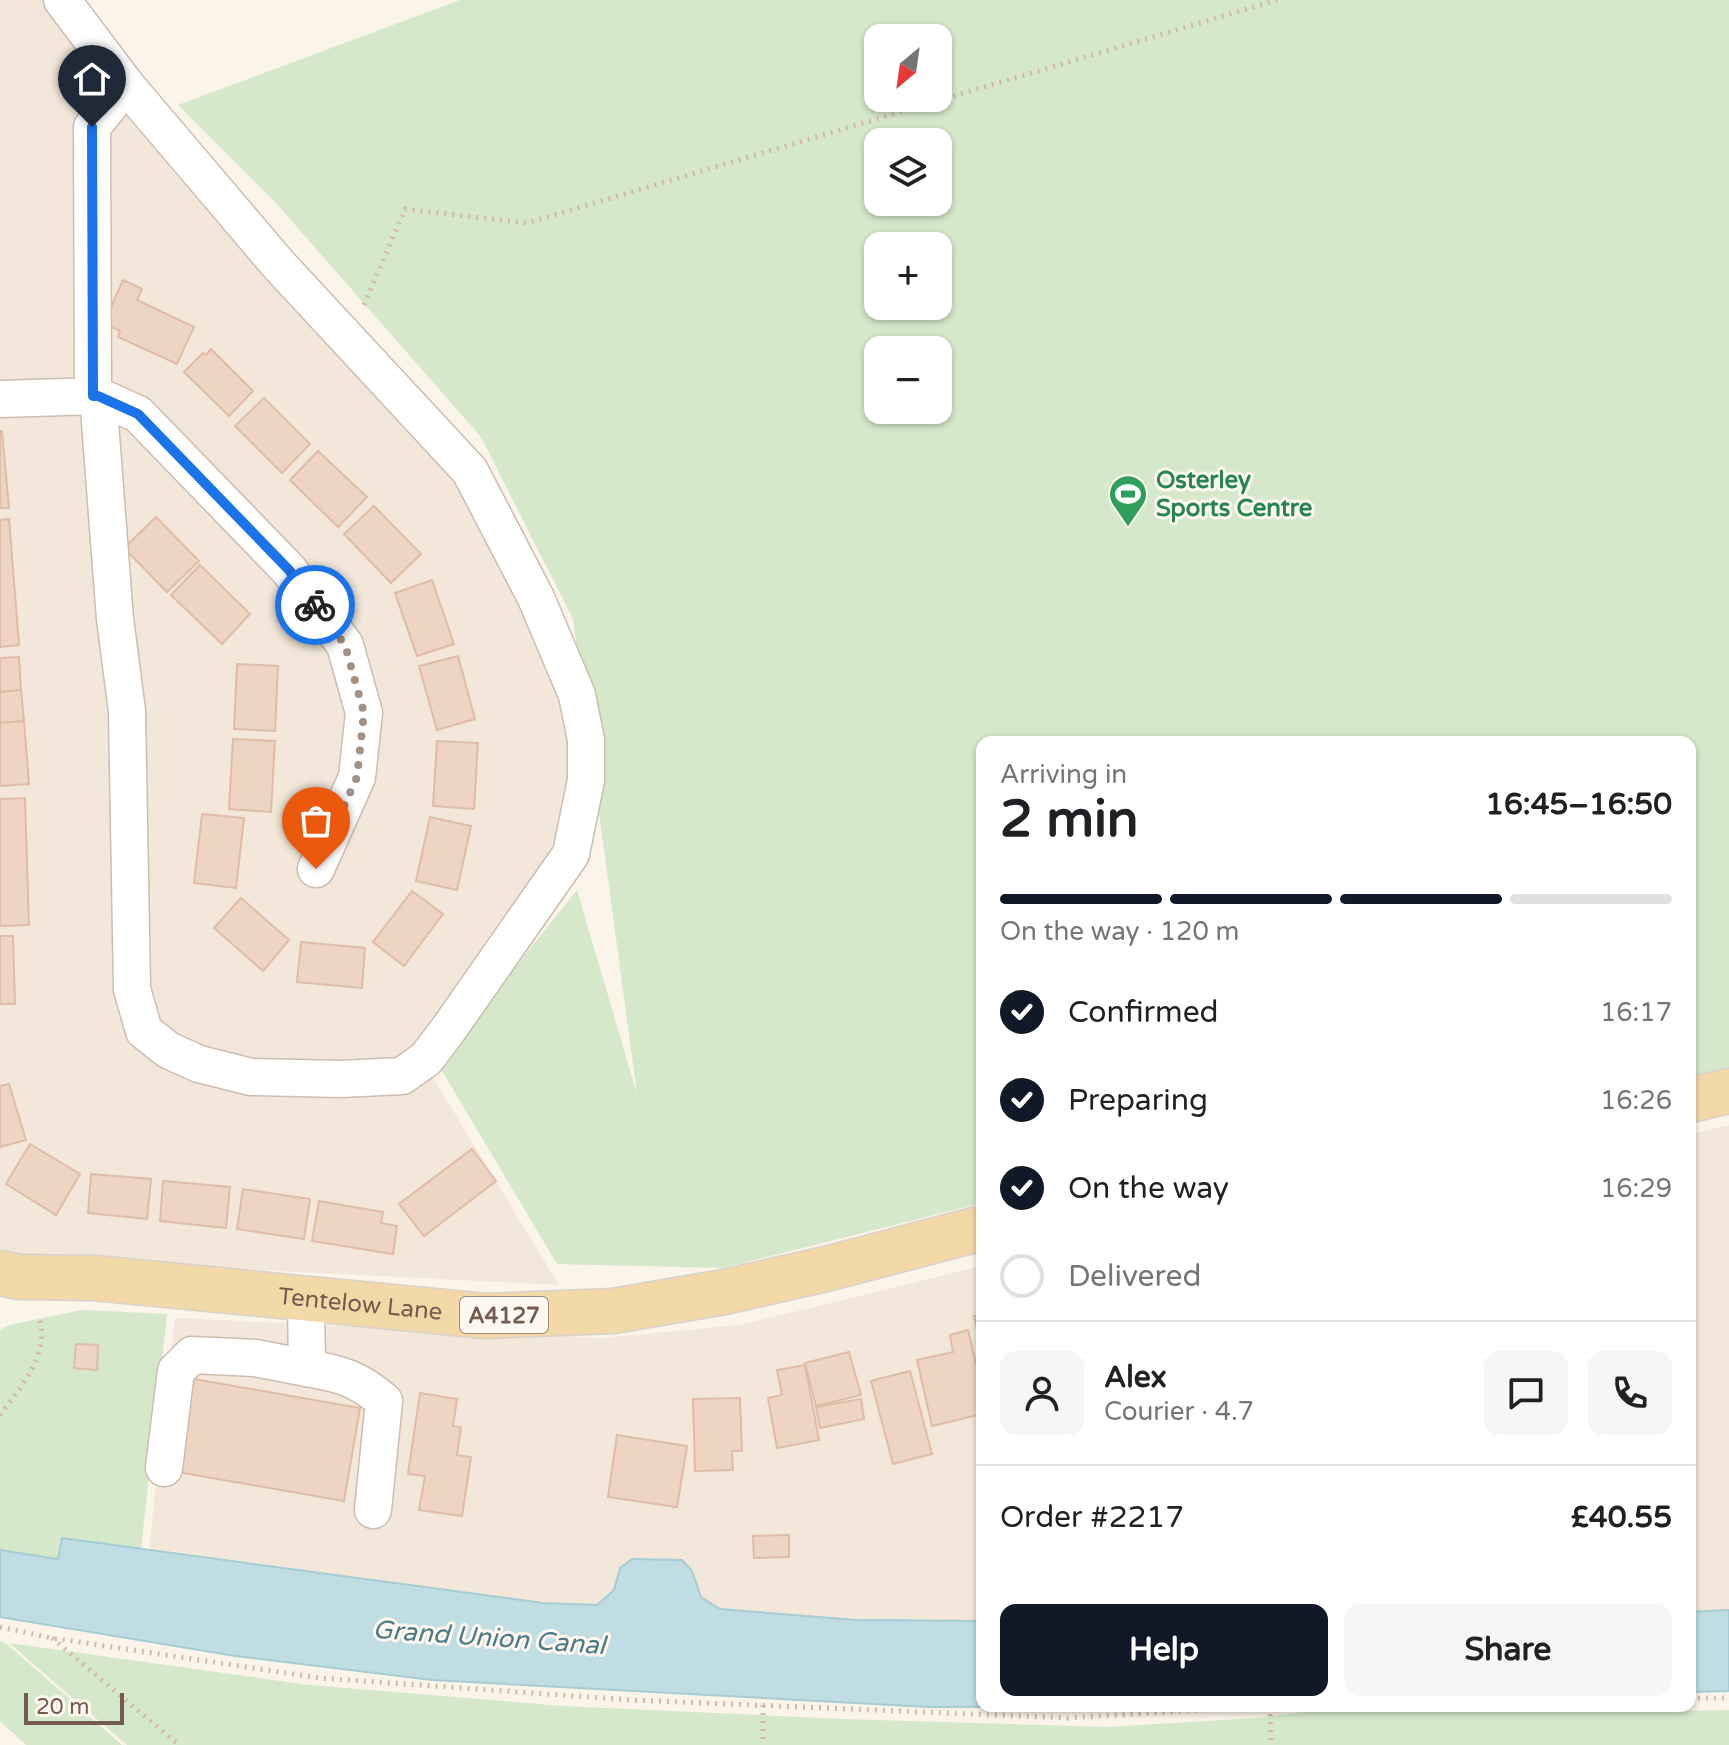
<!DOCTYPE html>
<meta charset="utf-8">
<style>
body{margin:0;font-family:"Varela Round",sans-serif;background:#f6f6f6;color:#202124;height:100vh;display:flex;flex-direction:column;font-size:30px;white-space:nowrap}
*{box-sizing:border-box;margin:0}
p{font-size:26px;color:#757577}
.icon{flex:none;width:44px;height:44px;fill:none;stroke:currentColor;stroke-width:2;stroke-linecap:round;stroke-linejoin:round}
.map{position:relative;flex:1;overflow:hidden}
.details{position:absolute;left:976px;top:736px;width:720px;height:976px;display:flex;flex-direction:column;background:#fff;border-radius:16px;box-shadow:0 2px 6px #0004}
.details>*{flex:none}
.needle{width:52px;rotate:209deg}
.fabs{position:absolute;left:864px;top:24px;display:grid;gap:16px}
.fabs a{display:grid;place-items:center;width:88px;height:88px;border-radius:16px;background:#fff;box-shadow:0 2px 6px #0004;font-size:40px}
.scale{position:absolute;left:24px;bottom:20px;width:100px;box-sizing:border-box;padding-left:8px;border:4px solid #745c4f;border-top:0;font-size:22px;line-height:28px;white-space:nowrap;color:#745c4f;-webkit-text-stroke:6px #fef8f0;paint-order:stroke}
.pin{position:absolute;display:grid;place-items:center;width:68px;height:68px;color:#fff;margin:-82px -34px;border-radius:50% 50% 50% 0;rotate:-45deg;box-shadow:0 0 8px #0007}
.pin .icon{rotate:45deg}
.courier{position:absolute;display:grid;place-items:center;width:80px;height:80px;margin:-40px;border:6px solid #1a73e8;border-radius:50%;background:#fff;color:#222;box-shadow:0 2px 10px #0007}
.summary em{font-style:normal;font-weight:800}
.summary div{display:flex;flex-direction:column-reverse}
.summary{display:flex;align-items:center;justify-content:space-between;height:136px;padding:0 24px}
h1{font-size:52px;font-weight:800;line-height:60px}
.bar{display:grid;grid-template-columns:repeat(4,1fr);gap:12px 8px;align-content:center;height:96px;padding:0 24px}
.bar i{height:10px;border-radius:6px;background:#e0e0e0}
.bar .current{background:#111827}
.bar p{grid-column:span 4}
.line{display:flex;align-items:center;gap:20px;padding:0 24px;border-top:2px solid #e0e0e0}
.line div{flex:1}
.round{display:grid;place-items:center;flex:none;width:84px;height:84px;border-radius:16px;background:#f6f6f6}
ol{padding:0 24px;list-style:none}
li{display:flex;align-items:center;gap:24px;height:88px}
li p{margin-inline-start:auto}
li .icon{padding:8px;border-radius:50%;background:#111827;color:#fff;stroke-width:4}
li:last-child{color:#757577}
li i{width:44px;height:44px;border:4px solid #e0e0e0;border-radius:50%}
.button{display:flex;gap:16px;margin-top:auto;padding:16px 24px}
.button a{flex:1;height:92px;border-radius:16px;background:#111827;color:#fff;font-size:32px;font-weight:800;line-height:92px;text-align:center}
.button a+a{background:#f6f6f6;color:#202124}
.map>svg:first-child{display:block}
.residential{fill:#f2e7d8}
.green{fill:#d5e8c9;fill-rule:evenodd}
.water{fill:#bfdde3;stroke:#a6ccd4;stroke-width:2}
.building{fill:#eed5c3;stroke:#dfbca5;stroke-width:2}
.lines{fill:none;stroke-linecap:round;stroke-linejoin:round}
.minor-casing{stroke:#ccbdb0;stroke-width:39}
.major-casing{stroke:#d8d1ce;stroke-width:47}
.path{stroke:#d3b8a6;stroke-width:5;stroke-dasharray:2 6;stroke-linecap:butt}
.minor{stroke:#fff;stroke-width:36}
.major{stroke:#f3d8a8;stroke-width:44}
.done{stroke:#a39185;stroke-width:8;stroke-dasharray:0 14.4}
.route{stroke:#1a73e8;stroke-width:10}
.labels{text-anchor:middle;stroke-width:6;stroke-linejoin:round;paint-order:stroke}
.shield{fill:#fef8f0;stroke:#9d8b7f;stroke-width:2}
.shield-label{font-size:22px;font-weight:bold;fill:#745c4f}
.leisure-label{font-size:24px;font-weight:bold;fill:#27864d;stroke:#fef8f0;text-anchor:start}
.street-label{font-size:24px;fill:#745c4f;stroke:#fef8f0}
.water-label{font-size:26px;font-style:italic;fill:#4a7a85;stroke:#fef8f0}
</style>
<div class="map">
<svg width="1729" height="1745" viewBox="0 0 1729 1745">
<rect width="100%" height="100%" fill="#fbf4e9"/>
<!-- residential -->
<g class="residential">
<path d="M0,0H60L479,504L581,742L564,845L418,1053L559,1285L0,1257Z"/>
<path d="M1729,1125V1610L1690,1612V1135Z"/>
<path d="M982,1266V1621L856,1620L720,1609L701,1597L692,1571L620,1568L614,1590L597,1605L543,1603L149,1548L175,1318L603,1338L740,1325Z"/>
</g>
<!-- green -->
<g class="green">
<path d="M460,0H1729V1069L1690,1079V742H982V1203L723,1268L557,1264L438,1064L577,890L637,1094L573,619L481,437L276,203L178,105ZM878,38H938V98H878ZM878,142H938V202H878ZM878,246H938V306H878ZM878,350H938V410H878Z"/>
<path d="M82,1310L167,1314L141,1549L63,1538L58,1559L0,1550V1330L9,1325Z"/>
<path d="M0,1641L8,1645L122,1745H26L0,1721Z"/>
<path d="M9,1643L309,1685L563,1706L842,1719L1108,1727L1255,1718L1336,1708L1637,1712L1729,1710V1745H127Z"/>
</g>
<!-- water -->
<g class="water">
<path d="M62,1538L543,1603L597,1605L614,1590L620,1568L632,1559L682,1560L692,1571L701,1597L720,1609L856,1620L982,1621V1706H1168L928,1707L432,1680L235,1656L0,1617V1550L58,1559Z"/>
<path d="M1729,1610V1691L1690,1692V1612Z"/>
</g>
<!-- building -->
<g class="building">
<path d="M123,280L142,289L137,300L194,327L177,364L118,337L120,331L104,323Z"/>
<path d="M211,349L253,391L229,416L184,372L203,353L206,355Z"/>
<path d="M264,398L310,444L282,473L235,426Z"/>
<path d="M0,431H2L9,508H0Z"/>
<path d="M318,451L367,497L338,527L290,480Z"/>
<path d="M374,506L421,554L391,583L344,534Z"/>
<path d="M156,517L199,561L167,592L124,548Z"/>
<path d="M9,519L19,645L0,647V520Z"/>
<path d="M200,565L250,614L222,644L171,595Z"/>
<path d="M432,580L454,644L417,656L395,593Z"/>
<path d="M458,656L475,719L437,730L419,666Z"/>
<path d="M19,657L21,690L0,692V658Z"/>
<path d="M237,664L278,666L275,731L234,729Z"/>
<path d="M21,690L24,721L0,723V692Z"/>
<path d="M24,721L29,784L0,786V723Z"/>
<path d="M233,739L275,741L271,812L229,809Z"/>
<path d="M437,741L478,743L474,809L433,806Z"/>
<path d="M25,798L29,925L0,926V799Z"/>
<path d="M202,814L244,818L236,888L194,883Z"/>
<path d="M430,817L471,826L457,890L416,881Z"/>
<path d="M412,891L443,914L404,966L373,942Z"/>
<path d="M241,898L289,940L263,971L214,928Z"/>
<path d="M0,936H13L15,1004H0Z"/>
<path d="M301,942L365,948L362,988L297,982Z"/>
<path d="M9,1084L26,1140L0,1147V1086Z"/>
<path d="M30,1144L80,1174L56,1215L6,1184Z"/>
<path d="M472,1149L496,1181L424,1236L399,1204Z"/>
<path d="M91,1174L151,1179L147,1219L88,1213Z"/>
<path d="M163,1181L230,1187L226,1228L160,1221Z"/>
<path d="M243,1189L310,1199L304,1239L237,1229Z"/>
<path d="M319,1201L383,1212L381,1223L397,1226L393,1254L312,1241Z"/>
<path d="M982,1315V1350L974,1316Z"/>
<path d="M968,1330L982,1389V1414L932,1426L917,1360L953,1352L950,1335Z"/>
<path d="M76,1344L98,1345L97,1370L74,1368Z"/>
<path d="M849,1352L861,1395L816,1406L805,1363Z"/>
<path d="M805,1365L819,1440L777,1448L768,1398L782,1395L777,1370Z"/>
<path d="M910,1371L932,1454L893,1464L871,1381Z"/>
<path d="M188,1378L360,1408L344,1501L172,1471Z"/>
<path d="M420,1393L457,1399L453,1426L461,1427L457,1455L471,1457L462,1516L419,1510L425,1476L408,1474Z"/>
<path d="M740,1398L742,1451H732L733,1470L695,1471L693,1399Z"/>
<path d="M861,1399L864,1419L820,1428L816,1407Z"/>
<path d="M617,1435L687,1446L677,1507L608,1497Z"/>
<path d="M789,1535V1557L754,1558L753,1536Z"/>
</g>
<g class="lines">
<!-- minor casing -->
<g class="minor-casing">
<g id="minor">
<path d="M62,0L126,85"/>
<path d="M93,396L92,127L126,85L278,264L470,471L536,598L577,695L586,740V780L571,854L448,1030L426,1059L402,1076L341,1079L251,1077L199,1064L168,1050L144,1031L132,989L127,711L115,619L98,396"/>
<path d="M0,399L98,396L138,414L289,570L345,645L364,713L357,777L316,869"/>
<path d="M306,1299L307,1368C341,1374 357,1378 384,1401L373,1510"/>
<path d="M164,1468L176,1371L192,1355L255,1358L307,1368"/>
</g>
</g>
<!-- major casing -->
<g class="major-casing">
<g id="major">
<path d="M1690,1100L1729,1091"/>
<path id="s1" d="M0,1273L19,1277L95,1278L485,1316L613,1311L724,1292L826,1269L982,1228"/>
</g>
</g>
<!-- path -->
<g class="path">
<path d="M364,305L405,209L527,223L1277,0"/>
<path d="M0,1415C19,1389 53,1352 38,1316"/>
<path d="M0,1627L52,1638L320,1678L632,1700L1068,1718L1270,1706"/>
<path d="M52,1638L179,1745"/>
<path d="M1690,1698H1729"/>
<path d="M763,1705V1745"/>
<path d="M1270,1706L1271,1745"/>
</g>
<!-- minor -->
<use href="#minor" class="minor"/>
<!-- major -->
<use href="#major" class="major"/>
</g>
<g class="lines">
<!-- done -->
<path class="done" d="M315,605L345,645L364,713L357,777L316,869"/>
<!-- route -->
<path class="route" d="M92,127L93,396H98L138,414L289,570L315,605"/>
</g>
<!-- icons -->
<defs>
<g id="stadium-pin" transform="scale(2)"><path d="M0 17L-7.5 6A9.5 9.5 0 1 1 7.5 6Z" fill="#2e9e5b" stroke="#fef8f0"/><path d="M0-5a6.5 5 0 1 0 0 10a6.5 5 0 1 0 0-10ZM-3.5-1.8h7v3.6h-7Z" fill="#fff"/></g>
</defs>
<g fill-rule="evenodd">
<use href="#stadium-pin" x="1128" y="494"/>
</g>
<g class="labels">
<!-- shield labels -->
<rect class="shield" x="460" y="1297" width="88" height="36" rx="6"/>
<g class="shield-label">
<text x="504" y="1323">A4127</text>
</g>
<!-- leisure labels -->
<g class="leisure-label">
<text x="1156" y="488">Osterley<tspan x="1156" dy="28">Sports Centre</tspan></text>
</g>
<!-- street labels -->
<g class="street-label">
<text dy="8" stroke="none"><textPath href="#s1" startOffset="362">Tentelow Lane</textPath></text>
</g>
<!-- water labels -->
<g class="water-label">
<text transform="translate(489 1637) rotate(4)" y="9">Grand Union Canal</text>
</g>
</g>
</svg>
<div class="fabs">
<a><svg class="needle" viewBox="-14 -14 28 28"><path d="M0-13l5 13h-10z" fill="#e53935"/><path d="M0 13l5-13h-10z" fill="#757577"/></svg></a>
<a><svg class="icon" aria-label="layers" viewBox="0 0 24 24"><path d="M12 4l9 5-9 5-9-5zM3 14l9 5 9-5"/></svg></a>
<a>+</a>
<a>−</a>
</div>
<div class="scale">20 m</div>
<div class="pin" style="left:316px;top:869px;background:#ea580c"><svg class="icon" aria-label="bag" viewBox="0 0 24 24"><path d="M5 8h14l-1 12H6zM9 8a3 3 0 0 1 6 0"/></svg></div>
<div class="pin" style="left:92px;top:127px;background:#1f2937"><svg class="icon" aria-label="home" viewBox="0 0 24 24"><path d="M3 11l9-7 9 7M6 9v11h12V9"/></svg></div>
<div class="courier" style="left:315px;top:605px"><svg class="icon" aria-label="bike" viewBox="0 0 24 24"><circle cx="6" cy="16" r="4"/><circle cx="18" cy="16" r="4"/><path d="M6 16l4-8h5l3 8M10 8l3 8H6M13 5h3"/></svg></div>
<section class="details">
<div class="summary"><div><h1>2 min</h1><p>Arriving in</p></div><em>16:45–16:50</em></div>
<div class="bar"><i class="current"></i><i class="current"></i><i class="current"></i><i></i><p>On the way · 120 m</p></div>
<ol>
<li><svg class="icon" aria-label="check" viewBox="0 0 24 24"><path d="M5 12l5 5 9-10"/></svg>Confirmed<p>16:17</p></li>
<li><svg class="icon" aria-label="check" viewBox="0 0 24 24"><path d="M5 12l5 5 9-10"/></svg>Preparing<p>16:26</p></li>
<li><svg class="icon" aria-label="check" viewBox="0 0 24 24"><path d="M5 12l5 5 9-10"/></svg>On the way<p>16:29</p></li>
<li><i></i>Delivered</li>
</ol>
<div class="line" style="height:144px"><a class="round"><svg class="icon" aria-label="person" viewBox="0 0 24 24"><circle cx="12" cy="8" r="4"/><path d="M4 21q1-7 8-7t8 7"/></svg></a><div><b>Alex</b><p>Courier · 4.7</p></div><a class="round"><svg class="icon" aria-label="chat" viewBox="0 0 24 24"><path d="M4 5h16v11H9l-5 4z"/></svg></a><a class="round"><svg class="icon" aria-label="phone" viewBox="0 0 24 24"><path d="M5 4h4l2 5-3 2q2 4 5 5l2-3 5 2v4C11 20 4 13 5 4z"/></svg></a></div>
<div class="line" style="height:104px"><div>Order #2217</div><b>£40.55</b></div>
<div class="button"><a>Help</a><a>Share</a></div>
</section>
</div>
